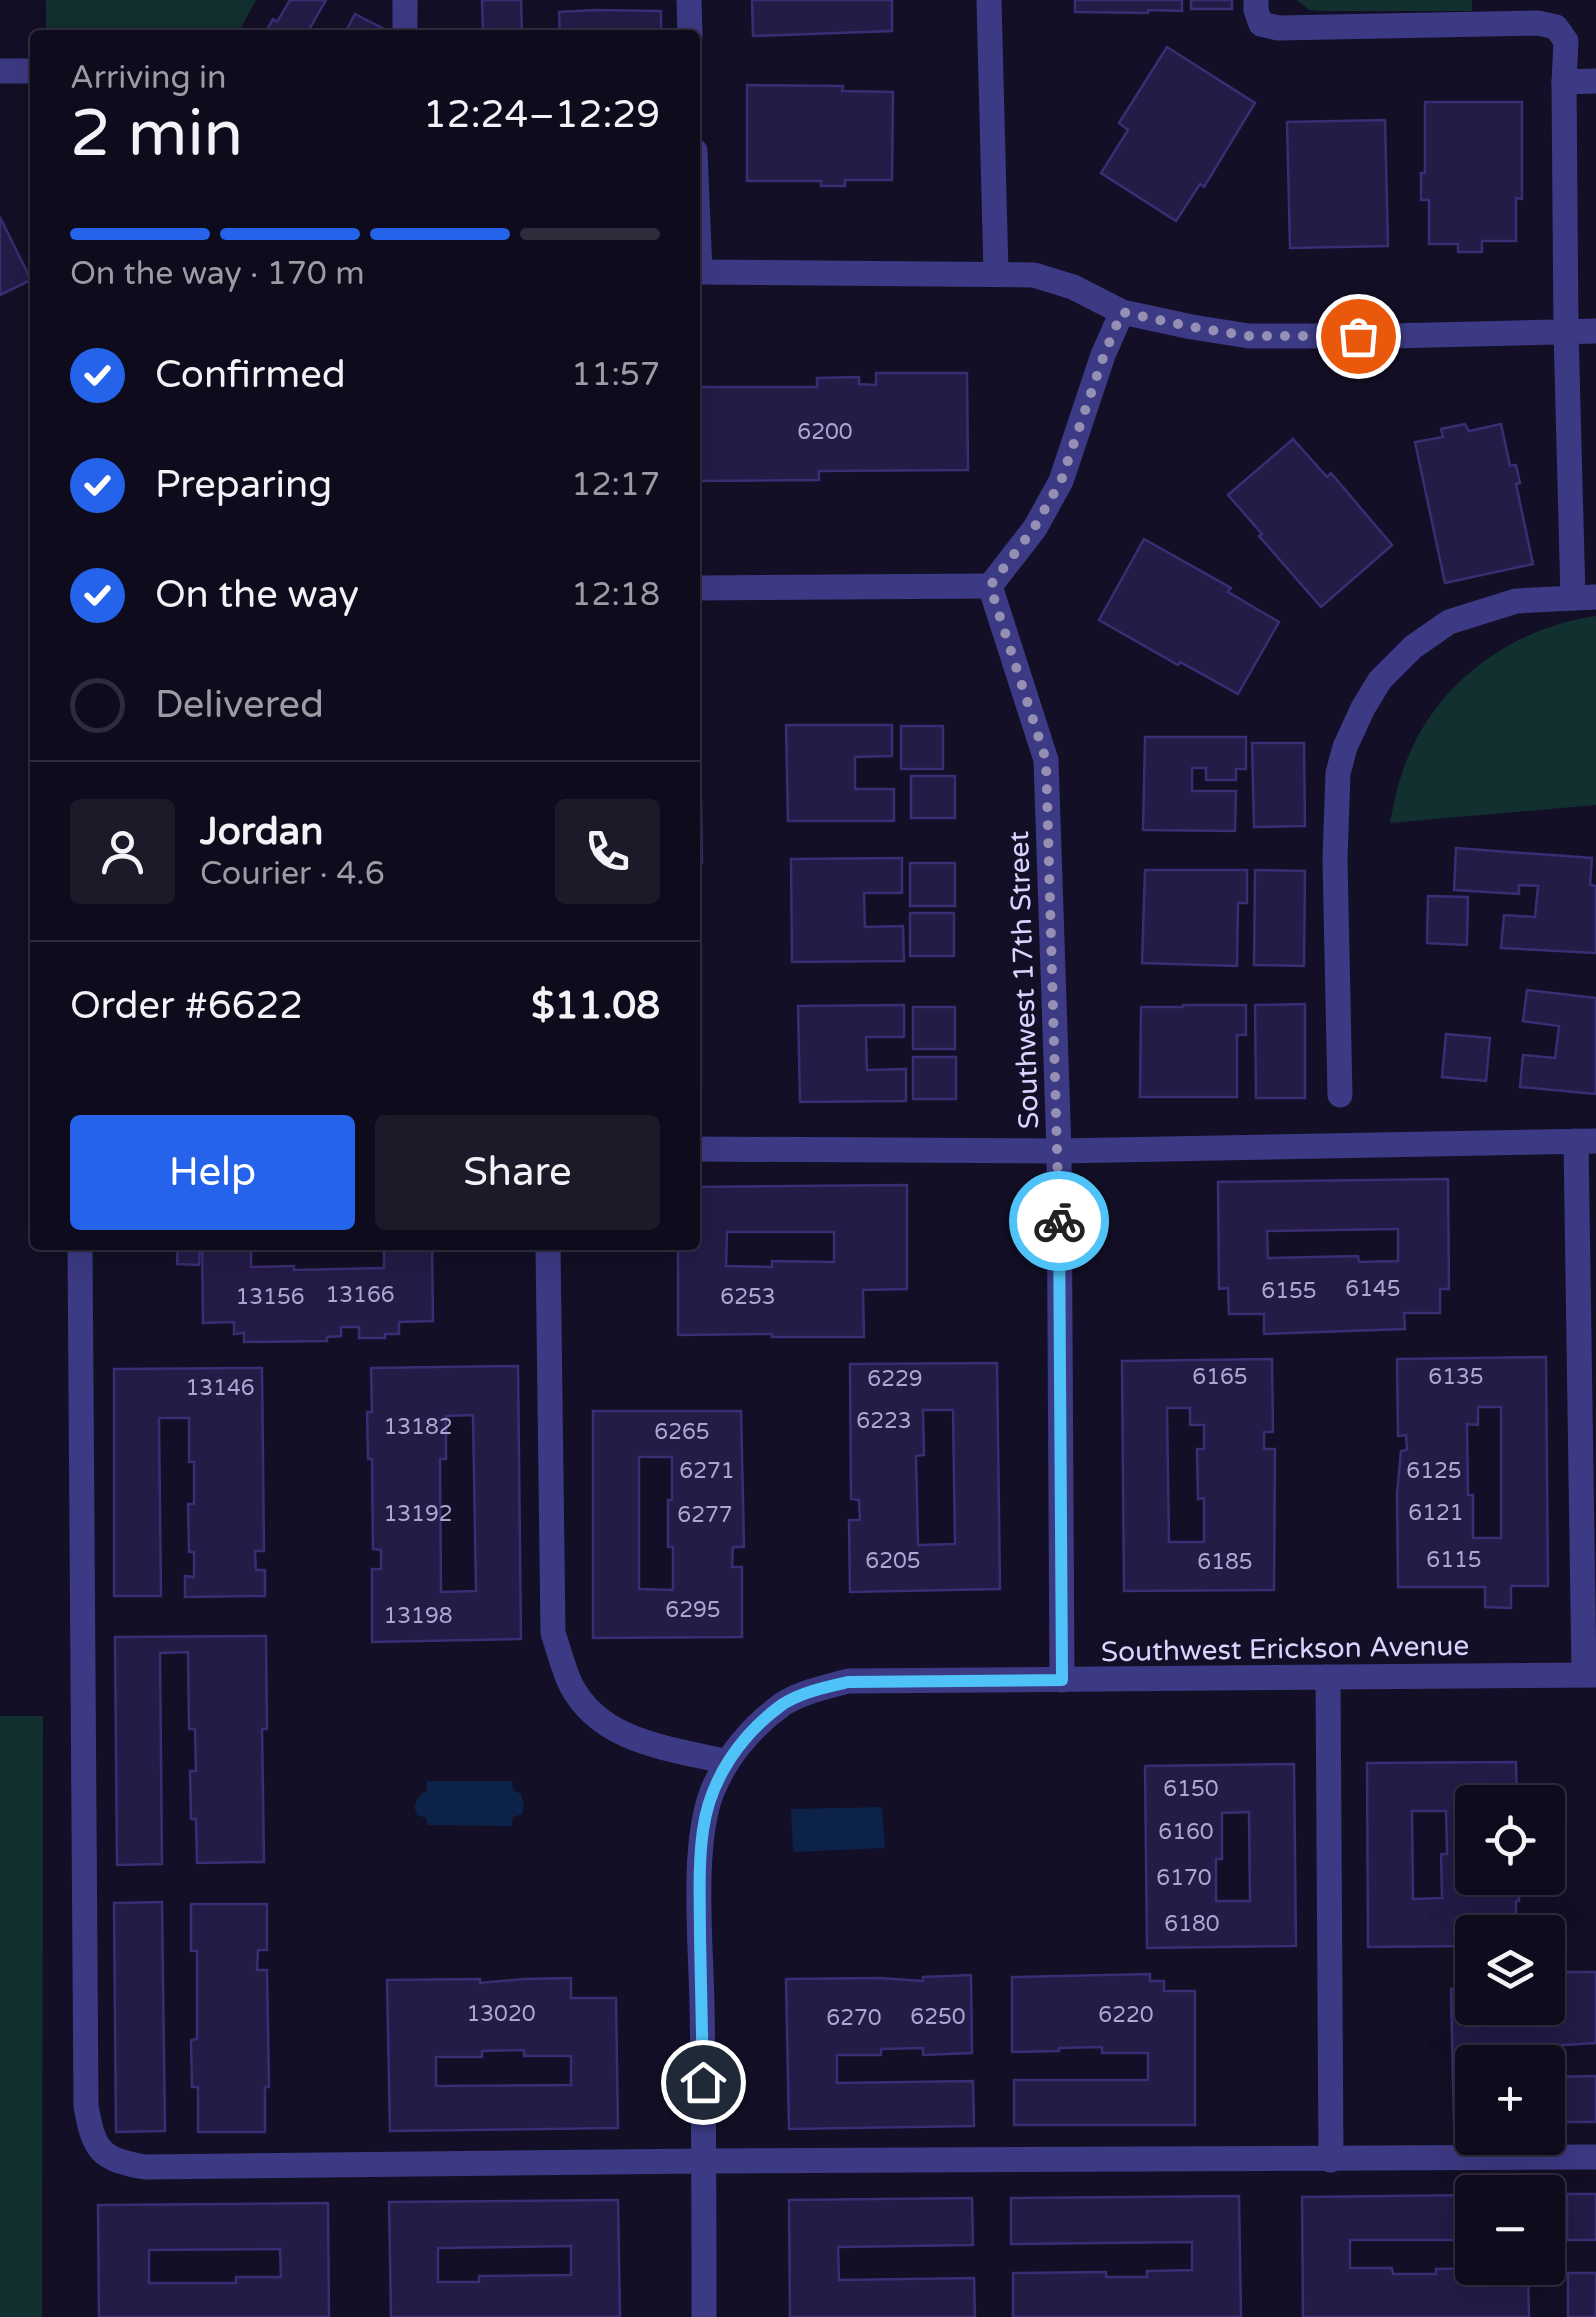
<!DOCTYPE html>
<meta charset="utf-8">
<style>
body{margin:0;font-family:"Varela Round",sans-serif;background:#1c1929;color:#f1f3f6;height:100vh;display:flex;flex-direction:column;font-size:38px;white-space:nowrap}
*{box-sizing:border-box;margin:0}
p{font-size:32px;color:#9b9ba3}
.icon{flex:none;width:55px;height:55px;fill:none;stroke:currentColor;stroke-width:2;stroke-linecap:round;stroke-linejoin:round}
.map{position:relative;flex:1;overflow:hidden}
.details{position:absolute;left:30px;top:30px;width:670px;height:1220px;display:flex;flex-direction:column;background:#0e0b1c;border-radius:10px;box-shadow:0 10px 40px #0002,0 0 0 2px #2e2b3b}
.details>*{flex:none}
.buttons{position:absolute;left:1455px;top:1785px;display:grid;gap:20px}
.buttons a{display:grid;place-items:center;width:110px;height:110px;border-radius:10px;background:#0e0b1c;box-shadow:0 10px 40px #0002,0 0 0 2px #2e2b3b;font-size:50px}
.pin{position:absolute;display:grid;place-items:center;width:85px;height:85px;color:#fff;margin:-42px;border:5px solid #fff;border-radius:50%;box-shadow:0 2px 10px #0007}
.courier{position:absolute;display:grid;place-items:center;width:100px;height:100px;margin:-50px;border:8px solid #4fc3f7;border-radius:50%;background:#fff;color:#222;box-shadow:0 2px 12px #0007}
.summary em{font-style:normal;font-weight:600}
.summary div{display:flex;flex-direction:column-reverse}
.summary{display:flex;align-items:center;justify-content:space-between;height:170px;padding:0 40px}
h1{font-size:65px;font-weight:600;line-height:75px}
.bar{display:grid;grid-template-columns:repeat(4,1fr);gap:15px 10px;align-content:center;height:120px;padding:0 40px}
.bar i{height:12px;border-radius:8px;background:#2e2b3b}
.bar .on{background:#2563eb}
.bar p{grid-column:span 4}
.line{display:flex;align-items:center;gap:25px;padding:0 40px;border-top:2px solid #2e2b3b}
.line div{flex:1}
.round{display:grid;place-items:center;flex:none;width:105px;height:105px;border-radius:10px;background:#1c1929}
ol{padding:0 40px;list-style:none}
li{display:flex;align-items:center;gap:30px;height:110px}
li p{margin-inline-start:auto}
li .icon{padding:10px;border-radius:50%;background:#2563eb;color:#fff;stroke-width:4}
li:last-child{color:#9b9ba3}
li i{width:55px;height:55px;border:5px solid #2e2b3b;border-radius:50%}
.primary-button{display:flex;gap:20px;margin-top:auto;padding:20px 40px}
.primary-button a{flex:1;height:115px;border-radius:10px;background:#2563eb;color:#fff;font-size:40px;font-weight:600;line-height:115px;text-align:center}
.primary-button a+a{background:#1c1929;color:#f1f3f6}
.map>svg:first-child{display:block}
.green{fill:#12302f}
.water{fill:#0c2248}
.building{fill:#241b47;stroke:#3b2d73;stroke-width:2.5;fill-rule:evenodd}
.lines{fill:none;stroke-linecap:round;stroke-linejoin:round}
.minor{stroke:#3d3a85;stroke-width:25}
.done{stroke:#948fb3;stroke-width:10;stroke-dasharray:0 18}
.route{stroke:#4fc3f7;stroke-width:12}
.labels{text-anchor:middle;stroke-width:8;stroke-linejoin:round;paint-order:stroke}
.number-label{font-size:22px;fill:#aca6d1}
.street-label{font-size:28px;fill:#d9d4ff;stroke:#130f26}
</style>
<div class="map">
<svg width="1596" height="2317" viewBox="0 0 1596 2317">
<rect width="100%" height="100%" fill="#130f26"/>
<!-- green -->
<g class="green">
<path d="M46,0H256L237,35H106L46,32Z"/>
<path d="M1297,0H1472V11H1322L1309,10Z"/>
<path d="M1596,616V805L1390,823C1394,801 1399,778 1408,757C1440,680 1515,627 1596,616Z"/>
<path d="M0,1716H43L42,2317H0Z"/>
</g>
<!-- water -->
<g class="water">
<path d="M427,1781H512L513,1790L521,1794L524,1806L522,1814L513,1817L512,1826L427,1825L426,1818L417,1815L414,1806L420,1795L427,1790Z"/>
<path d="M882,1807L885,1848L793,1852L791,1809Z"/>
</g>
<!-- building -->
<g class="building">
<path d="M290,0H326L310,28L324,35H268L265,33L273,19L277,22Z"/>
<path d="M482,0H521L522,35H483Z"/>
<path d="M752,0H892V31L753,36Z"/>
<path d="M1075,0H1182V11L1148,10V13L1075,12Z"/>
<rect x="1191" y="0" width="41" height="9"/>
<path d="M595,10L661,11V35H560L559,12Z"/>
<path d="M355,14L384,29L380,35H344Z"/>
<path d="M1167,47L1255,103L1204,187L1200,184L1176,221L1101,173L1128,130L1119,123Z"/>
<path d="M747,85L843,86L842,91L893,92L892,180H845V186H821V181H747Z"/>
<path d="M1425,102H1522V199L1516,198V241H1482V252H1458V244H1429V200H1421V173H1425Z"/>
<path d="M1385,120L1388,246L1290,248L1287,122Z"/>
<path d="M0,217L31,280L0,295Z"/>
<path d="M876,373H967L968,470L819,471V480L695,481V387H817V378L859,377V384L876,385Z"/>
<path d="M1465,424L1469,431L1501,424L1510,466L1516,465L1520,483L1516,484L1533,564L1445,583L1415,442L1443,437L1441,429Z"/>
<path d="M1293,439L1327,477L1331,473L1392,545L1321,607L1259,536L1262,534L1228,495Z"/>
<path d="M1144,539L1231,588L1228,592L1279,622L1238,694L1180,662L1178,665L1099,620Z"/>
<path d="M695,675H699L702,863H695Z"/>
<path d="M786,725H892V756L855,757V789H894V821H788Z"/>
<rect x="901" y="726" width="42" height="43"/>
<path d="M1145,737H1246V769H1236V780H1206V768H1192V791H1236L1235,831L1143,830Z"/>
<path d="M1252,743H1304L1305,826L1254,827Z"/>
<rect x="911" y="776" width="44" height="42"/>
<path d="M1456,848L1592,858L1590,885L1596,886V953L1501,948L1504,915L1535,917L1538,886L1519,885V894L1454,890Z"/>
<path d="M902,858V893H864L865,927L903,926L904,961L792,962L791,859Z"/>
<rect x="910" y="863" width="45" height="43"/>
<path d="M1145,870H1247V903H1238L1237,966L1142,963Z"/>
<path d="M1255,870L1305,871L1304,966L1254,965Z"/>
<path d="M1428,896L1468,897L1467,945L1427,943Z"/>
<rect x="910" y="913" width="44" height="43"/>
<rect x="695" y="946" width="6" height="144"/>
<path d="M1527,990L1596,998V1094L1520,1087L1523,1055L1555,1058L1559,1026L1523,1021Z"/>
<path d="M1305,1004V1098H1256L1255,1005Z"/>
<path d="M904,1005V1037H866L867,1070L906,1069V1101L800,1102L798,1006Z"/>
<path d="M1183,1005H1246V1035H1237V1097H1140L1141,1007H1183Z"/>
<rect x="913" y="1007" width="42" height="42"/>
<path d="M1446,1034L1490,1038L1486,1081L1442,1077Z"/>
<rect x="913" y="1057" width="43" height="42"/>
<path d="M1448,1179L1449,1289H1440V1313H1404L1405,1329L1264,1334V1314H1229L1228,1288L1219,1289L1218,1182ZM1398,1229V1261L1359,1262L1358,1256L1268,1258L1267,1231Z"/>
<path d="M907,1185V1289L863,1290L864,1337H772V1334L678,1335V1245H695V1187ZM727,1232H834V1262L772,1261V1267L726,1266Z"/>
<path d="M178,1245H200L199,1265L177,1264Z"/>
<path d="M202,1245H251V1267L294,1266V1270L384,1268V1245H432L433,1321L399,1322V1334H385V1338H359V1327H341V1336L327,1337V1341L244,1342V1333L234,1334V1322L203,1323Z"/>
<path d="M1546,1357L1548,1586H1511V1608L1485,1607V1587H1398L1397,1494L1401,1451L1407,1450L1406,1435L1398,1436L1397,1359ZM1478,1407H1501V1538H1473V1495H1468L1467,1424L1478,1425Z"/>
<path d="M1272,1359L1273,1432H1264V1449H1275L1274,1590L1124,1591L1122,1361ZM1167,1408H1190V1425H1204V1449H1197L1198,1499L1204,1498V1542H1169Z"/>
<path d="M997,1363L1000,1589L850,1592L849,1520H860L859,1500L851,1499L850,1364ZM923,1410H953L955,1544L918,1545L916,1456L924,1455Z"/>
<path d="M518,1366L521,1639L372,1642V1569H381V1550L373,1549L372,1459H368L367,1412H372L371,1368ZM473,1415L476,1591L441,1592L440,1459H446V1416Z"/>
<path d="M262,1368L264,1551H255L256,1570H265V1596L185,1597V1576L194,1577V1552H189L188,1504H194V1462H189V1418H159L161,1596H114V1369Z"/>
<path d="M593,1411H741L744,1547H733L732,1567H742V1637L593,1638ZM639,1457H672V1500H668V1547H673V1590L639,1589Z"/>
<path d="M266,1636L267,1729H262L264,1862L197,1863L196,1819H191L190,1771H196L195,1729H189L188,1652L160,1653L162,1864L117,1865L115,1637Z"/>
<path d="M1516,1762L1517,1802H1472V1878H1519V1901H1516V1932H1472V1946L1368,1947L1367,1763ZM1412,1811H1446L1447,1854H1441L1442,1898L1413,1899Z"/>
<path d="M1294,1764L1296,1946L1147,1948L1145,1766ZM1249,1812L1250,1901H1216V1859H1222V1813Z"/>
<path d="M162,1902L165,2131L116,2132L114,1903Z"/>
<path d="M191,1904H267V1950H258L257,1970H267L269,2087H265V2132H198V2087H192L191,2040L197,2039V1951H191Z"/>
<path d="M1548,1972H1596V2043L1517,2048L1518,2062H1472V2123L1454,2124L1451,1989H1472V2008H1548Z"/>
<path d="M1150,1974V1981H1164V1991H1195V2125H1014V2080H1148V2053H1102V2047L1059,2048V2051L1012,2052V1977Z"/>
<path d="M971,1975L972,2053L923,2055V2048L881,2049V2055H837V2083L973,2081L974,2126L789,2129L786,1979L880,1978L923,1981V1977Z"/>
<path d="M571,1978V1998H616L618,2128L390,2131L387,1980L480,1979V1983L524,1979ZM524,2050V2056H571V2085L436,2086V2057H482V2051Z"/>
<path d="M1596,2076V2122H1548V2077Z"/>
<rect x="1567" y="2194" width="29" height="46"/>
<path d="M1472,2195V2240H1350V2268H1392L1393,2274H1436V2269L1485,2268V2275H1528L1529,2317H1303L1302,2197Z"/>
<path d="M1239,2196L1241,2317H1013V2273L1106,2272V2277H1147V2271L1192,2270V2242L1011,2244V2198Z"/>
<path d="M972,2198L973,2245L838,2247L839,2280L974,2278L975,2317H790L789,2200Z"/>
<path d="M618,2200L620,2317H391L389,2202ZM571,2246V2275L479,2276V2282H438V2248Z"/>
<path d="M328,2203L329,2317H99L98,2205ZM280,2249L281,2277H236V2283H149V2250Z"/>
<rect x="1568" y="2273" width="28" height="44"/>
</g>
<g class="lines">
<!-- minor -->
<g class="minor">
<path d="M405,0V35"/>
<path d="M689,0L690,35"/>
<path d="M989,0L996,274"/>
<path d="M1256,0V10L1261,24L1278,28L1538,23L1556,27L1566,41L1564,82L1596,81"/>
<path d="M0,71H35"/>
<path d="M1564,82L1566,331L1573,598"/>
<path d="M695,151L700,272"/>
<path d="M695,272L1034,275L1073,287L1122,312L1192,327L1249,336H1388L1596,331"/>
<path d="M990,586L1046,760L1059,1151L1062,1680"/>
<path d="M990,586L1035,528L1061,481L1103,355L1122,312"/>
<path d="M695,588L990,586"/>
<path d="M1340,1095L1335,859L1338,773L1345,747L1363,708L1380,680L1413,647L1449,622L1516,601L1596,597"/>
<path d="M1576,1141L1584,1675"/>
<path d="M695,1149L1059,1151L1596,1141"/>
<path d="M80,1245L86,2106C94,2151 100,2159 145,2167L705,2161L1596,2157"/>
<path d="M548,1245L553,1633C559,1650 563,1669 571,1685C601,1743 670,1748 727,1762"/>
<path d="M1328,1677L1331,2160"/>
<path d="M704,2317C704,2213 704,2109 702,2004C701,1945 691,1846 712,1792C726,1757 752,1726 783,1704C802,1692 826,1687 848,1681L1596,1675"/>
</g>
</g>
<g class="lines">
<!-- done -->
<path class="done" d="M1059,1221L1046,760L990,586L1034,528L1061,481L1104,355L1122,312L1192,327L1248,336H1358"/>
<!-- route -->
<path class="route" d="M703,2082C702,2034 701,1985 700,1937C700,1901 698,1865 703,1830C710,1779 741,1734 783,1704C802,1692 826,1687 848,1682L1062,1680L1059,1221"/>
</g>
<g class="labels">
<!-- number labels -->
<g class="number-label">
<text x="825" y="439">6200</text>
<text x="1373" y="1296">6145</text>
<text x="1289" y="1298">6155</text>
<text x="360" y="1302">13166</text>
<text x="270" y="1304">13156</text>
<text x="748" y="1304">6253</text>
<text x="1220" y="1384">6165</text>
<text x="1456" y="1384">6135</text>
<text x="895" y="1386">6229</text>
<text x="220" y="1395">13146</text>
<text x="884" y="1428">6223</text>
<text x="418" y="1434">13182</text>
<text x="682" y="1439">6265</text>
<text x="707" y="1478">6271</text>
<text x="1434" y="1478">6125</text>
<text x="1436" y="1520">6121</text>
<text x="418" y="1521">13192</text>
<text x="705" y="1522">6277</text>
<text x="1454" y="1567">6115</text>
<text x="893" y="1568">6205</text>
<text x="1225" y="1569">6185</text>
<text x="693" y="1617">6295</text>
<text x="418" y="1623">13198</text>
<text x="1191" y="1796">6150</text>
<text x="1186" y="1839">6160</text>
<text x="1184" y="1885">6170</text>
<text x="1192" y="1931">6180</text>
<text x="501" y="2021">13020</text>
<text x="1126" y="2022">6220</text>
<text x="938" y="2024">6250</text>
<text x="854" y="2025">6270</text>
</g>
<!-- street labels -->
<g class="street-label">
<text transform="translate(1023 980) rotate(-92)" y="10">Southwest 17th Street</text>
<text transform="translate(1285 1648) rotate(-1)" y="10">Southwest Erickson Avenue</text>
</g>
</g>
</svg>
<div class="buttons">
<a><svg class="icon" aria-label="locate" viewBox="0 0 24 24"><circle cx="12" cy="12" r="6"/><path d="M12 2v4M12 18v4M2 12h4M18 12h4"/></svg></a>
<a><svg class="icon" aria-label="layers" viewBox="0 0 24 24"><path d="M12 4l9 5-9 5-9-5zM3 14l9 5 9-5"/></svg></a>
<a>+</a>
<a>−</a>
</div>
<div class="pin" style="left:1358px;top:336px;background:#ea580c"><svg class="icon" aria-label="bag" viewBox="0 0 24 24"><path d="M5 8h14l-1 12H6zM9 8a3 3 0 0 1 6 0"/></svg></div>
<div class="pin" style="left:703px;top:2082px;background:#1f2937"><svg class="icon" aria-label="home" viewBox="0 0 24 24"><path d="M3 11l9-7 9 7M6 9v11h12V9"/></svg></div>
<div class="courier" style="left:1059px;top:1221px"><svg class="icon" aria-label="bike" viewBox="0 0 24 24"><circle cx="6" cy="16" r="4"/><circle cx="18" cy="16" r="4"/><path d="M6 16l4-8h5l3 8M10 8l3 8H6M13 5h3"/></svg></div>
<section class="details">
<div class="summary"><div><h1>2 min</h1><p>Arriving in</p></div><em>12:24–12:29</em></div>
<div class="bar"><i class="on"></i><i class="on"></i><i class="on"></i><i></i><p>On the way · 170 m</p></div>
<ol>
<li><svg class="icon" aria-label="check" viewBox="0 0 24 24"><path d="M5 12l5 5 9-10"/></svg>Confirmed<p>11:57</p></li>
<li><svg class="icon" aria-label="check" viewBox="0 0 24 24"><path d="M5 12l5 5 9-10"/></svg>Preparing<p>12:17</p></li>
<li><svg class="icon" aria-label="check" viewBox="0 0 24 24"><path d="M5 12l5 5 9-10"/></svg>On the way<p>12:18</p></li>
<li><i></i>Delivered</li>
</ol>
<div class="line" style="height:180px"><a class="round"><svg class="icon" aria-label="person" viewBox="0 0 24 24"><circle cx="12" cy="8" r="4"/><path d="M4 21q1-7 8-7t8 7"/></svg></a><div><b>Jordan</b><p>Courier · 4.6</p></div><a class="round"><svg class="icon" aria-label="phone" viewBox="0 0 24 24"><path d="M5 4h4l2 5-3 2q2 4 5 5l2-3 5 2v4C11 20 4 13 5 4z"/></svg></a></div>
<div class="line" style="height:130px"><div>Order #6622</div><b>$11.08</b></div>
<div class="primary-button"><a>Help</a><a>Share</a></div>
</section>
</div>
